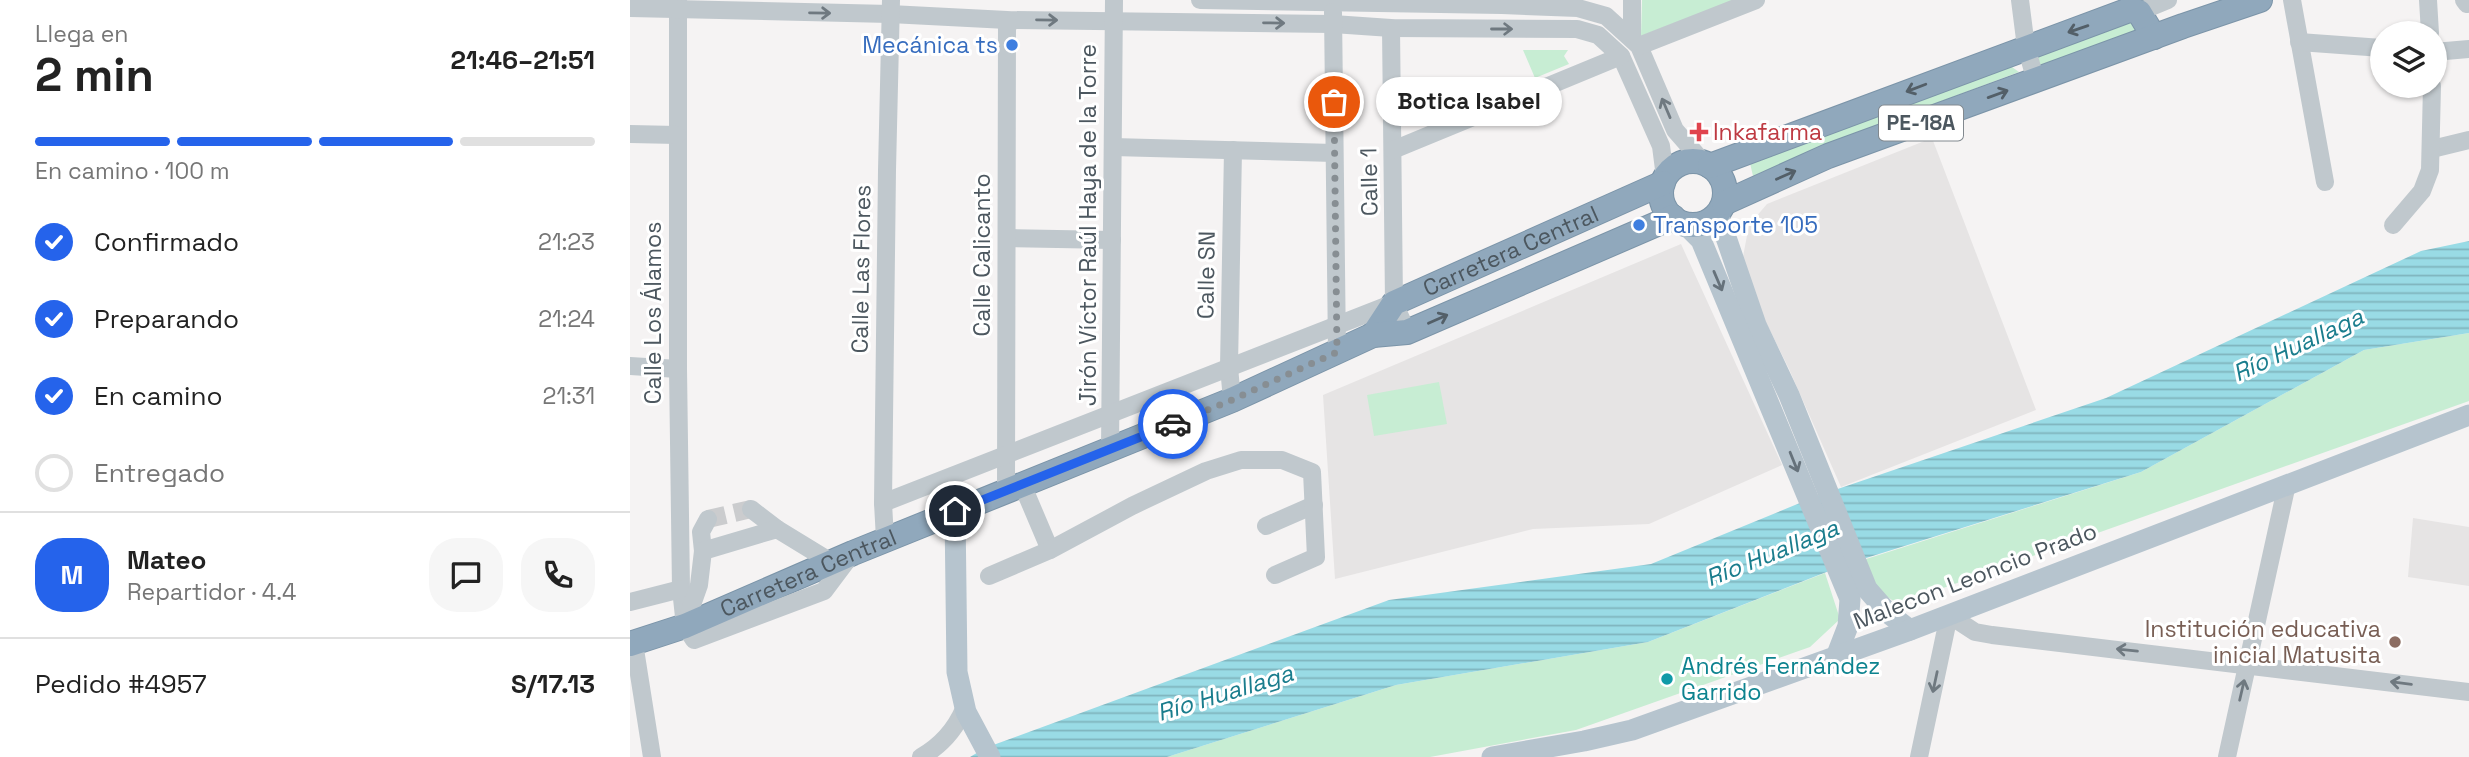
<!DOCTYPE html>
<html lang="es">
<meta charset="utf-8">
<style>
body{margin:0;font-family:"Space Grotesk",sans-serif;background:#f6f6f6;color:#222;height:100vh;display:flex;flex-direction:column;font-size:26px;white-space:nowrap}
*{box-sizing:border-box;margin:0}
p{font-size:23px;color:#767676}
.icon{flex:none;width:38px;height:38px;fill:none;stroke:currentColor;stroke-width:2;stroke-linecap:round;stroke-linejoin:round}
.map{position:relative;flex:1;overflow:hidden}
.sheet{display:flex;flex-direction:column;background:#fff;width:630px}
.sheet>*{flex:none}
.controls{position:absolute;left:1740px;top:21px;display:grid;gap:14px}
.controls a{display:grid;place-items:center;width:77px;height:77px;border-radius:50%;background:#fff;box-shadow:0 2px 5px #0004;font-size:35px}
.pin{position:absolute;display:grid;place-items:center;width:60px;height:60px;color:#fff;margin:-30px;border:4px solid #fff;border-radius:50%;box-shadow:0 2px 7px #0007}
.courier{position:absolute;display:grid;place-items:center;width:70px;height:70px;margin:-35px;border:5px solid #2563eb;border-radius:50%;background:#fff;color:#222;box-shadow:0 2px 9px #0007}
.bubble{position:absolute;height:49px;border-radius:24px;background:#fff;box-shadow:0 2px 5px #0004;font-size:23px;font-weight:700;line-height:49px;text-align:center}
.head em{font-style:normal;font-weight:700}
.head div{display:flex;flex-direction:column-reverse}
.head{display:flex;align-items:center;justify-content:space-between;height:119px;padding:0 35px}
h1{font-size:46px;font-weight:700;line-height:52px}
.bar{display:grid;grid-template-columns:repeat(4,1fr);gap:10px 7px;align-content:center;height:84px;padding:0 35px}
.bar i{height:9px;border-radius:5px;background:#e0e0e0}
.bar .active{background:#2563eb}
.bar p{grid-column:span 4}
.line{display:flex;align-items:center;gap:18px;padding:0 35px;border-top:2px solid #e0e0e0}
.line div{flex:1}
.round{display:grid;place-items:center;flex:none;width:74px;height:74px;border-radius:28px;background:#f6f6f6}
ol{padding:0 35px;list-style:none}
li{display:flex;align-items:center;gap:21px;height:77px}
li p{margin-inline-start:auto}
li .icon{padding:7px;border-radius:50%;background:#2563eb;color:#fff;stroke-width:4}
li:last-child{color:#767676}
li i{width:38px;height:38px;border:4px solid #e0e0e0;border-radius:50%}
main{display:flex;flex:1;min-height:0}
.map>svg:first-child{display:block}
.education{fill:#e6e4e4}
.green{fill:#c7edd3}
.water{fill:url(#water-rules)}
.lines{fill:none;stroke-linecap:round;stroke-linejoin:round}
.minor-tunnel{stroke:#cbccce;stroke-width:18;stroke-dasharray:18 9;stroke-linecap:butt}
.highway-casing{stroke:#7b94a8;stroke-width:26}
.minor{stroke:#c0c8cd;stroke-width:18}
.major{stroke:#b6c4ce;stroke-width:21}
.highway{stroke:#90a8bc;stroke-width:24}
.oneway{stroke:#6f7980}
.oneway2{stroke:#535f68}
.oneway3{stroke:#66727b}
.done{stroke:#878e93;stroke-width:7;stroke-dasharray:0 12.6}
.route{stroke:#2563eb;stroke-width:9}
.shop-dot{fill:#3f7fe0;stroke:#fff;stroke-width:2.5}
.health-dot{fill:#e0444e;stroke:#fff;stroke-width:2.5}
.education-dot{fill:#8d6e63;stroke:#fff;stroke-width:2.5}
.culture-dot{fill:#0f9aa8;stroke:#fff;stroke-width:2.5}
.labels{text-anchor:middle;stroke-width:6;stroke-linejoin:round;paint-order:stroke}
.shield{fill:#fff;stroke:#82898f;stroke-width:2}
.shield-label{font-size:21px;font-weight:bold;fill:#4c575f}
.shop-label{font-size:23px;fill:#366cbe;stroke:#fff;text-anchor:end}
.health-label{font-size:23px;fill:#be3a42;stroke:#fff;text-anchor:start}
.street-label{font-size:23px;fill:#4c575f;stroke:#fff}
.education-label{font-size:23px;fill:#785e54;stroke:#fff;text-anchor:end}
.culture-label{font-size:23px;fill:#0d838f;stroke:#fff;text-anchor:start}
.water-label{font-size:24px;font-style:italic;fill:#1a7d8d;stroke:#fff}
</style>
<main>
<section class="sheet">
<div class="head"><div><h1>2 min</h1><p>Llega en</p></div><em>21:46–21:51</em></div>
<div class="bar"><i class="active"></i><i class="active"></i><i class="active"></i><i></i><p>En camino · 100 m</p></div>
<ol>
<li><svg class="icon" aria-label="check" viewBox="0 0 24 24"><path d="M5 12l5 5 9-10"/></svg>Confirmado<p>21:23</p></li>
<li><svg class="icon" aria-label="check" viewBox="0 0 24 24"><path d="M5 12l5 5 9-10"/></svg>Preparando<p>21:24</p></li>
<li><svg class="icon" aria-label="check" viewBox="0 0 24 24"><path d="M5 12l5 5 9-10"/></svg>En camino<p>21:31</p></li>
<li><i></i>Entregado</li>
</ol>
<div class="line" style="height:126px"><b class="round" style="background:#2563eb;color:#fff">M</b><div><b>Mateo</b><p>Repartidor · 4.4</p></div><a class="round"><svg class="icon" aria-label="chat" viewBox="0 0 24 24"><path d="M4 5h16v11H9l-5 4z"/></svg></a><a class="round"><svg class="icon" aria-label="phone" viewBox="0 0 24 24"><path d="M5 4h4l2 5-3 2q2 4 5 5l2-3 5 2v4C11 20 4 13 5 4z"/></svg></a></div>
<div class="line" style="height:91px"><div>Pedido #4957</div><b>S/17.13</b></div>
</section>
<div class="map">
<svg width="1839" height="757" viewBox="0 0 1839 757">
<defs>
<pattern id="water-rules" width="6" height="5" patternUnits="userSpaceOnUse" patternTransform="scale(1.75)"><rect width="6" height="5" fill="#99dbe5"/><path d="M0 2.5h6" fill="none" stroke="#7fb4bd"/></pattern>
</defs>
<rect width="100%" height="100%" fill="#f5f3f3"/>
<!-- education -->
<g class="education">
<path d="M1302,138L1406,410L1211,487L1159,369L1124,298L1112,262L1119,225L1137,204Z"/>
<path d="M1051,244L1152,465L1019,524L903,529L705,579L693,395Z"/>
<path d="M1783,518L1839,527V586L1778,577Z"/>
</g>
<!-- green -->
<g class="green">
<path d="M1012,0H1104L1011,36Z"/>
<path d="M1500,20L1508,32L1410,65L1408,57Z"/>
<path d="M893,50H938L934,56L939,64L905,78Z"/>
<path d="M1379,65L1389,72L1195,145L1123,176L1120,163Z"/>
<path d="M1839,333V401L1268,604L1247,590L1233,560L1511,472L1734,350Z"/>
<path d="M809,382L817,424L744,436L737,395Z"/>
<path d="M1195,573L1210,619L1180,647L946,730L800,757H537L766,685L1018,642Z"/>
</g>
<!-- water -->
<path class="water" d="M1839,241V333L1734,350L1511,472L1217,564L1018,642L766,685L537,757H340L355,748L759,600L1021,564L1187,496L1476,398L1791,251Z"/>
<g class="lines">
<!-- minor-tunnel -->
<path class="minor-tunnel" d="M78,519L121,509"/>
<!-- highway casing -->
<g class="highway-casing">
<g id="highway">
<circle cx="1063" cy="193" r="32"/>
<path d="M1080,166L1499,10L1509,12L1524,37"/>
<path d="M1094,203L1198,156L1553,26L1630,0"/>
<path id="s1" d="M743,335L764,303L1033,183"/>
<path id="s2" d="M0,644L55,626L223,553L602,400L743,335L777,332L1043,217"/>
</g>
</g>
<!-- minor -->
<g class="minor">
<path d="M48,0V369L51,589L55,626L64,640L194,591L221,555"/>
<path d="M570,0L872,5L948,8L976,16L1009,46L1045,130L1073,162"/>
<path d="M1390,0L1396,47L1406,81"/>
<path d="M1662,0L1695,182"/>
<path d="M1798,0L1800,33"/>
<path d="M1834,0L1837,4"/>
<path d="M0,8L260,14L377,20L703,24L761,28L947,29L968,35L991,56L1031,146L1035,177"/>
<path d="M703,12L707,352"/>
<path d="M1509,12L1538,0"/>
<path d="M761,28L764,303L777,332"/>
<path d="M1002,38V0"/>
<path d="M1669,42L1752,48"/>
<path d="M1009,46L1126,0"/>
<path d="M1804,52L1839,49"/>
<path d="M0,134L47,135"/>
<path d="M483,147L704,153"/>
<path d="M1802,149L1839,140"/>
<path d="M763,150L991,56"/>
<path d="M1763,225L1792,191L1800,170L1802,86"/>
<path d="M377,238L482,240"/>
<path d="M0,366L48,369"/>
<path d="M602,400L599,367L603,150"/>
<path d="M480,450L484,0"/>
<path d="M392,484L420,550"/>
<path d="M376,490L377,20"/>
<path d="M253,503L764,303"/>
<path d="M121,509L147,529"/>
<path d="M636,526L684,505"/>
<path d="M255,539L253,503L257,170L261,0"/>
<path d="M73,551L71,532L78,519"/>
<path d="M359,576L420,550L502,506L576,471L611,460H652L682,472L686,557L645,575"/>
<path d="M0,602L51,589"/>
<path d="M57,619L69,585L73,551L147,529L201,562"/>
<path d="M4,643L22,757"/>
<path d="M291,757C312,745 325,730 334,709"/>
<path d="M1289,757L1319,615L1345,632L1362,635L1839,692"/>
<path d="M1597,757L1657,484"/>
</g>
<!-- major -->
<g class="major">
<path d="M1088,214L1126,325L1159,395L1237,589L1258,613L1280,630"/>
<path d="M1054,223L1071,240L1220,599L1218,626L1206,657"/>
<path d="M325,511L327,672L336,712L360,757"/>
<path d="M862,757L954,741L1002,730L1280,630L1839,415"/>
</g>
<!-- highway -->
<use href="#highway" class="highway"/>
</g>
<!-- one-way arrows -->
<defs><path id="oneway-shaft" d="M-6 0H5M1.5-3L5.5 0L1.5 3" fill="none" stroke-width="1.6" stroke-linecap="round" stroke-linejoin="round" transform="scale(1.75)"/></defs>
<g class="oneway">
<use href="#oneway-shaft" transform="translate(190 13) rotate(1)"/>
<use href="#oneway-shaft" transform="translate(417 20) rotate(1)"/>
<use href="#oneway-shaft" transform="translate(644 23) rotate(1)"/>
<use href="#oneway-shaft" transform="translate(872 29)"/>
<use href="#oneway-shaft" transform="translate(1036 108) rotate(-113)"/>
<use href="#oneway-shaft" transform="translate(1497 650) rotate(-174)"/>
<use href="#oneway-shaft" transform="translate(1305 682) rotate(102)"/>
<use href="#oneway-shaft" transform="translate(1771 683) rotate(-173)"/>
<use href="#oneway-shaft" transform="translate(1612 690) rotate(-77)"/>
</g>
<g class="oneway2">
<use href="#oneway-shaft" transform="translate(1448 29) rotate(161)"/>
<use href="#oneway-shaft" transform="translate(1286 88) rotate(159)"/>
<use href="#oneway-shaft" transform="translate(1368 94) rotate(-20)"/>
<use href="#oneway-shaft" transform="translate(1156 175) rotate(-24)"/>
<use href="#oneway-shaft" transform="translate(808 319) rotate(-24)"/>
</g>
<g class="oneway3">
<use href="#oneway-shaft" transform="translate(1088 281) rotate(67)"/>
<use href="#oneway-shaft" transform="translate(1164 462) rotate(68)"/>
</g>
<g class="lines">
<!-- done -->
<path class="done" d="M543,424L602,400L707,352L704,102"/>
<!-- route -->
<path class="route" d="M325,511L543,424"/>
</g>
<!-- markers -->
<g class="shop-dot">
<circle cx="382" cy="45" r="7"/>
<circle cx="1009" cy="225" r="7"/>
</g>
<path class="health-dot" d="M1065.5 121.5h7v7h7v7h-7v7h-7v-7h-7v-7h7z"/>
<circle class="education-dot" cx="1765" cy="642" r="7"/>
<circle class="culture-dot" cx="1037" cy="679" r="7"/>
<g class="labels">
<!-- shield labels -->
<rect class="shield" x="1249" y="105.5" width="84" height="35" rx="5"/>
<g class="shield-label">
<text x="1291" y="130">PE-18A</text>
</g>
<!-- shop labels -->
<g class="shop-label">
<text x="368" y="53">Mecánica ts</text>
<text x="1023" y="233" text-anchor="start">Transporte 105</text>
</g>
<!-- health labels -->
<g class="health-label">
<text x="1083" y="140">Inkafarma</text>
</g>
<!-- street labels -->
<g class="street-label">
<text transform="translate(739 182) rotate(-91)" y="8">Calle 1</text>
<text transform="translate(458 225) rotate(-90)" y="8">Jirón Víctor Raúl Haya de la Torre</text>
<text dy="8" stroke="none"><textPath href="#s1" startOffset="166">Carretera Central</textPath></text>
<text transform="translate(352 255) rotate(-90)" y="8">Calle Calicanto</text>
<text transform="translate(231 269) rotate(-89)" y="8">Calle Las Flores</text>
<text transform="translate(576 275) rotate(-89)" y="8">Calle SN</text>
<text transform="translate(23 313) rotate(-90)" y="8">Calle Los Álamos</text>
<text dy="8" stroke="none"><textPath href="#s2" startOffset="192">Carretera Central</textPath></text>
<text transform="translate(1345 576) rotate(-21)" y="8">Malecon Leoncio Prado</text>
</g>
<!-- education labels -->
<g class="education-label">
<text x="1751" y="637">Institución educativa<tspan x="1751" dy="26">inicial Matusita</tspan></text>
</g>
<!-- culture labels -->
<g class="culture-label">
<text x="1051" y="674">Andrés Fernández<tspan x="1051" dy="26">Garrido</tspan></text>
</g>
<!-- water labels -->
<g class="water-label">
<text transform="translate(1668 345) rotate(-25)" y="8">Río Huallaga</text>
<text transform="translate(1142 553) rotate(-22)" y="8">Río Huallaga</text>
<text transform="translate(595 693) rotate(-17)" y="8">Río Huallaga</text>
</g>
</g>
</svg>
<div class="controls">
<a><svg class="icon" aria-label="layers" viewBox="0 0 24 24"><path d="M12 4l9 5-9 5-9-5zM3 14l9 5 9-5"/></svg></a>
</div>
<div class="pin" style="left:704px;top:102px;background:#ea580c"><svg class="icon" aria-label="bag" viewBox="0 0 24 24"><path d="M5 8h14l-1 12H6zM9 8a3 3 0 0 1 6 0"/></svg></div>
<div class="pin" style="left:325px;top:511px;background:#1f2937"><svg class="icon" aria-label="home" viewBox="0 0 24 24"><path d="M3 11l9-7 9 7M6 9v11h12V9"/></svg></div>
<div class="courier" style="left:543px;top:424px"><svg class="icon" aria-label="car" viewBox="0 0 24 24"><path d="M5 17H2v-5l4-1 3-4h7l3 4 3 1v5h-3M9 17h6M6 11h13"/><circle cx="7" cy="17" r="2"/><circle cx="17" cy="17" r="2"/></svg></div>
<div class="bubble" style="left:746px;top:77px;width:186px">Botica Isabel</div>
</div>
</main>
